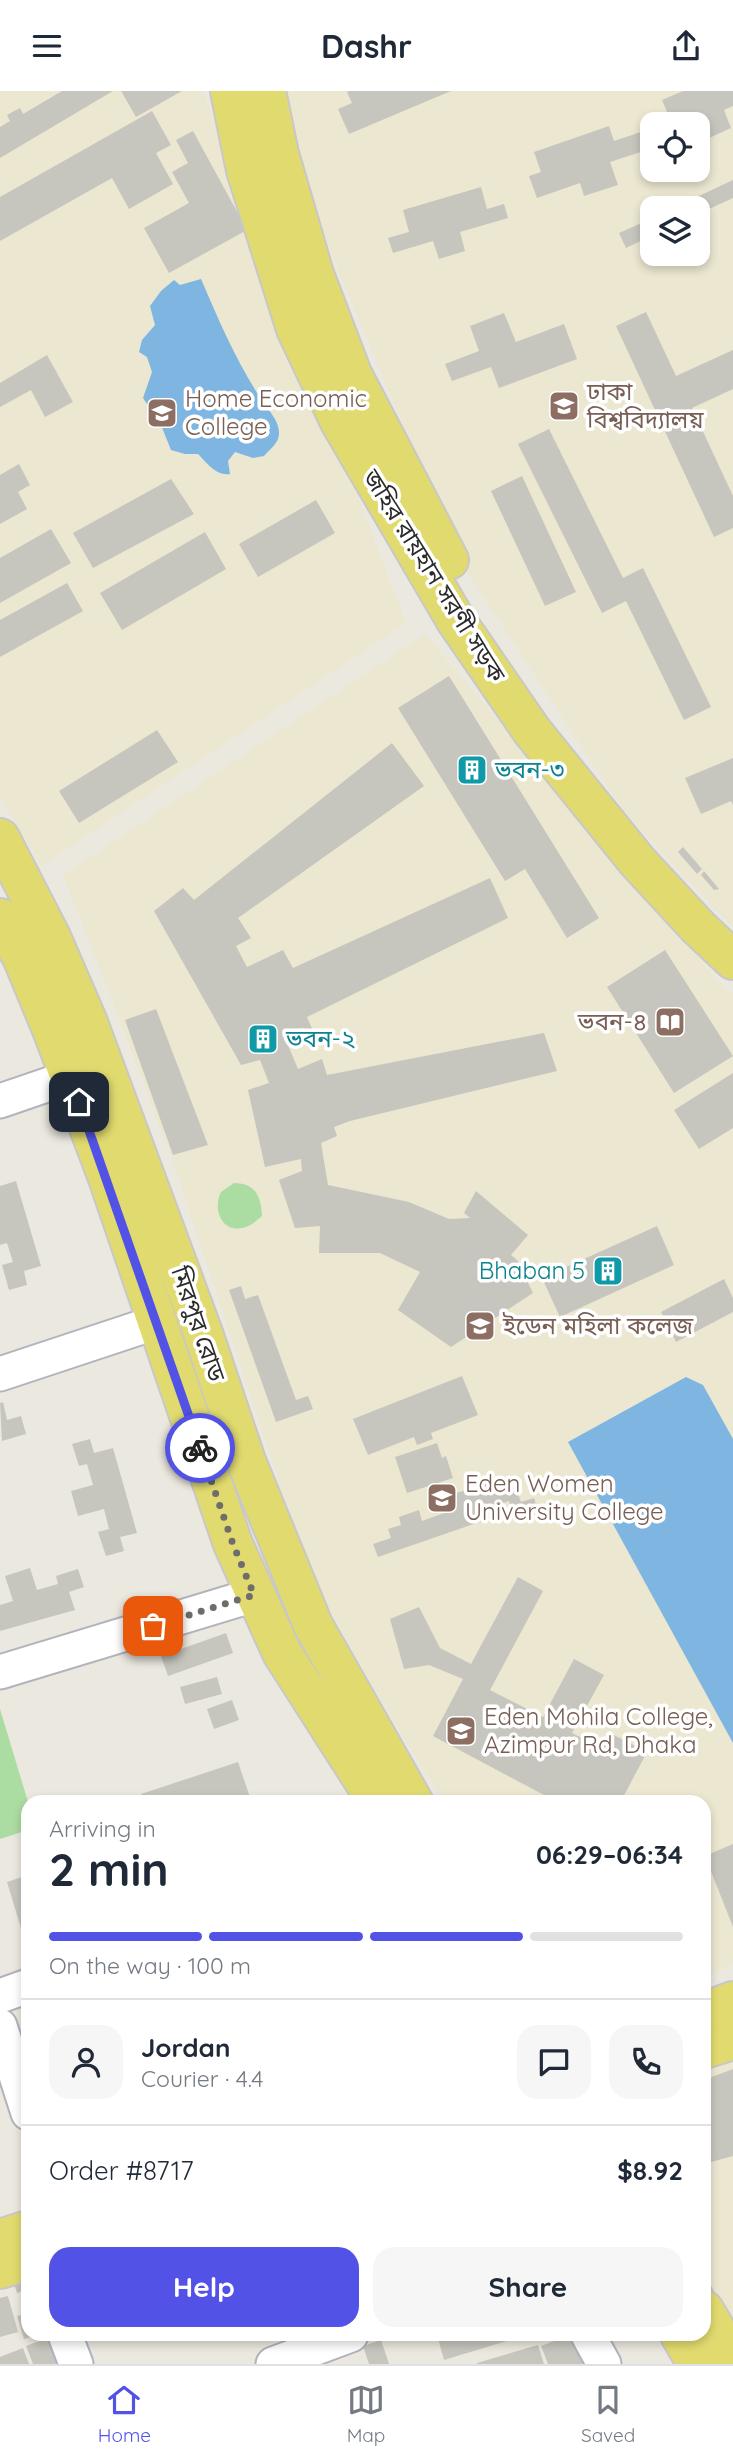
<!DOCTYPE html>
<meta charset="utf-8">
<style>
body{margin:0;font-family:Quicksand,"Noto Sans Bengali",sans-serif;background:#f6f6f7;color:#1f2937;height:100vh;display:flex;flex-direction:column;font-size:26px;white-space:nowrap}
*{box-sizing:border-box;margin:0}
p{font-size:23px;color:#747a83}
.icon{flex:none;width:38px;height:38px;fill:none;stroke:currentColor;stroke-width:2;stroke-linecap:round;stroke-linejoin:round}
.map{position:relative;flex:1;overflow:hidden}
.drawer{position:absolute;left:21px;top:1704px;width:690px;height:546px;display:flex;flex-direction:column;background:#fff;border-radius:21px;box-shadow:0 4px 10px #0003}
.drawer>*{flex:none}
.controls{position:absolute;left:640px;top:21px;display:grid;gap:14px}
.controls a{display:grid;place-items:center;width:70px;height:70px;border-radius:14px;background:#fff;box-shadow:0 4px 10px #0003;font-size:35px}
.pin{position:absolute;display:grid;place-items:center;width:60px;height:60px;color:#fff;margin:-30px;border-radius:14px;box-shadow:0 4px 10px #0006}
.courier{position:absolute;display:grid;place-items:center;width:70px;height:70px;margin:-35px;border:5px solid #5253e6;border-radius:50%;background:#fff;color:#222;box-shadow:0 2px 9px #0007}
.head em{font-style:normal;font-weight:700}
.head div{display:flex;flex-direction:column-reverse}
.head{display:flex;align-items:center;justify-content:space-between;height:119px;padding:0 28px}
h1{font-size:46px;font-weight:700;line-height:52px}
.bar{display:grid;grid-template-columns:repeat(4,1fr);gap:10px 7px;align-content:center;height:84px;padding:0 28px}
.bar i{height:9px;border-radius:5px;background:#e0e1e3}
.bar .active{background:#5253e6}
.bar p{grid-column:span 4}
.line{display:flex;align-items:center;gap:18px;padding:0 28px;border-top:2px solid #e0e1e3}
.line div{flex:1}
.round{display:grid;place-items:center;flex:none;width:74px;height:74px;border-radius:21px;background:#f6f6f7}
.button{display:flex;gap:14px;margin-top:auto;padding:14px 28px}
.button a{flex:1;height:80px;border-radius:21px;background:#5253e6;color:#fff;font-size:28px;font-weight:700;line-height:80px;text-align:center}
.button a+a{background:#f6f6f7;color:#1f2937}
header{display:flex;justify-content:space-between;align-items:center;height:91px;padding:0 28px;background:#fff;font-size:32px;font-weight:700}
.tab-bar{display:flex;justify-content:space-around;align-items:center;height:98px;border-top:2px solid #e0e1e3;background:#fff;font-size:19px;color:#747a83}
.tab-bar a{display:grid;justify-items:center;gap:4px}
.tab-bar .active{color:#5253e6}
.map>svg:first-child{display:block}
.education{fill:#ebe7d1;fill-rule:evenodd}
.green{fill:#abdca2}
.water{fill:#7eb5e1}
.building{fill:#c7c6be}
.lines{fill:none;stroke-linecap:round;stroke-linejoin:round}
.minor-casing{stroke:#b3b3bd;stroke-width:37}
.major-casing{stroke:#c8c8c8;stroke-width:42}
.minor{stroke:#fff;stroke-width:33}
.major{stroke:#e1db6f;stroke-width:38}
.done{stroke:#6e6d6a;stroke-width:7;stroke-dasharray:0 12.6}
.route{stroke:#5253e6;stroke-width:9}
.labels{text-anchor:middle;stroke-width:7;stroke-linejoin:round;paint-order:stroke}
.education-label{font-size:24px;fill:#785e54;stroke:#fff;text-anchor:start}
.street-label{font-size:24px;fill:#2b2b2b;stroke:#fff}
.culture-label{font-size:24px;fill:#0d838f;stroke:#fff;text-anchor:start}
</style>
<header><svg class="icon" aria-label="menu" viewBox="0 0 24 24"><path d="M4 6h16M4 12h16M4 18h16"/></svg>Dashr<svg class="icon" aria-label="share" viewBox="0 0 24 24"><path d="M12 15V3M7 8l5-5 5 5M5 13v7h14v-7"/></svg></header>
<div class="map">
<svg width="733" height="2273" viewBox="0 0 733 2273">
<rect width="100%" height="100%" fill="#ebe8df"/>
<!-- education -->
<g class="education">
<path d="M0,0H203L406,532L41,775L0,706Z"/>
<path d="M287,0H733V837L625,722L458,467L312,116ZM653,33H698V79H653ZM653,117H698V163H653Z"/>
<path d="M425,543L719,891L733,903V1874L704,1886V1712L444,1711L378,1605L323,1506L281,1396L174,1074L117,921L63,784Z"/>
<path d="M733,1953V2240L704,2187V1968Z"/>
</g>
<!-- green -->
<g class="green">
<path d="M234,1092C256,1092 261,1106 262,1125C256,1130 250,1136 242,1137C220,1141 213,1116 221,1101Z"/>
<path d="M0,1618L28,1711V1739L0,1748Z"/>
</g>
<!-- water -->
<g class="water">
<path d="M201,188C218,228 236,269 259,305C266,317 280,329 279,343C279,352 269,359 264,365L253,367L235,361L228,370L230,383C216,385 207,372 198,363H185L171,359L161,334L143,307L152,281L147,266L139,261L142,249L155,234L150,215L161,200L174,189L180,194Z"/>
<path d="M686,1286L703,1294L733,1348V1652L568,1351Z"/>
</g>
<!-- building -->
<g class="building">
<path d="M62,0H113L0,67V36L10,30L7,24L20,17L23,23Z"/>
<path d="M121,0H182L136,26Z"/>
<path d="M349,0H451L349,43L338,18L352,12L347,1Z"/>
<path d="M683,0H733V15L724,19L731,37L707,48L700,32L665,33L671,30L662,9Z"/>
<path d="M152,20L171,54L156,62L173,93L129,118L112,87L0,150V106Z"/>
<path d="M609,35L614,50L641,41L647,59L610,71L618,94L584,105L580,92L537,107L529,85L541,81L534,61Z"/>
<path d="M193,40L247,139L169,182L144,137L189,112L172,81L188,72L176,49Z"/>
<path d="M733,89V107L698,123V117H673Z"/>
<path d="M481,96L487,118L504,113L508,127L460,141L465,160L439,168L433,150L393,162L388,147L409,141L403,119Z"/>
<path d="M653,127V144L626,157L619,142Z"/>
<path d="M646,221L676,285L733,259V298L692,317L733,405V437L714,446L616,235Z"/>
<path d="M504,222L516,251L564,233L577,268L499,297L491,276L452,290L445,273L479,260L470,235Z"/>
<path d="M47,264L73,311L45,326L31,299L0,316V292Z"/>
<path d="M549,338L623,487L643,477L711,616L684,629L626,510L602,522L518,353Z"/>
<path d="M19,373L30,394L18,401L27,418L0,433V384Z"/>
<path d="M522,385L576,501L545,515L491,400Z"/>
<path d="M171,388L194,423L93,477L73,442Z"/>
<path d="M316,409L335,442L258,486L239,453Z"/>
<path d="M51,438L71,472L0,512V467Z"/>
<path d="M205,441L226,478L122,539L100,502Z"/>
<path d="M67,492L83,520L0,566V529Z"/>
<path d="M449,585L599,827L567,847L525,778L505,790L398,617Z"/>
<path d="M157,639L178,671L79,732L59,700Z"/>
<path d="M392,652L424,695L238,827L251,847L236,855L247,876L283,859L293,877L490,787L508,827L307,926L313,940L288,954L298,978L322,968L327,984L544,942L557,980L350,1030L334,1036L337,1045L321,1052L328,1094L409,1111L449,1128L470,1127L464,1122L476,1100L528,1144L511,1164L517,1169L533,1202L451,1256L398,1219L420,1181L380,1162H319L320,1135L295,1137L279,1089L302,1080L301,1068L265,1076L248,999L269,992L260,969L241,974L154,820L183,797L194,809Z"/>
<path d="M733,667V714L731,710L701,723L685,687Z"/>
<path d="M683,756L702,778L697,783L678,761Z"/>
<path d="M704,780L719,798L714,799L701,784Z"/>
<path d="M665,859L733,965L674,1002L607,896Z"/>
<path d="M156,918L208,1054L173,1064L125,929Z"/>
<path d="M733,982V1037L699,1058L674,1019Z"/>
<path d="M16,1090L41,1175L24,1180L27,1194L9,1199L2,1174L13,1171L7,1152L0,1154V1095Z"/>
<path d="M657,1135L674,1174L560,1226L542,1187Z"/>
<path d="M724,1188L733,1207V1221L676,1251L661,1221Z"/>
<path d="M241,1195L245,1208L258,1204L296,1309L308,1305L313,1318L276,1331L229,1199Z"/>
<path d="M462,1285L478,1324L431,1342L433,1348L417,1354L414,1346L368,1364L353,1328Z"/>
<path d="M3,1311L7,1329L21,1325L26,1343L2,1350L0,1312Z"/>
<path d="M90,1348L94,1362L113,1357L137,1442L120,1446L124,1460L106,1465L98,1441L109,1438L104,1418L78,1425L71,1400L93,1394L87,1373L79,1375L72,1353Z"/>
<path d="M437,1352L442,1367L446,1365L453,1387L407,1402L395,1366Z"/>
<path d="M495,1389L500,1400L515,1395L521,1411L534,1407L536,1413L513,1421L509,1410L490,1416L494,1426L378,1466L373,1453L391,1447L388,1438L401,1434L399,1426L419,1419L422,1430L447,1421L442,1407Z"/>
<path d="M30,1477L37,1499L58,1493L56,1485L78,1478L84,1496L69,1501L75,1519L0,1540V1514L13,1510L5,1485Z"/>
<path d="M518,1486L543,1500L490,1599L543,1626L574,1568L604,1584L572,1642L600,1656L608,1641L647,1661L620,1712H559L433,1645L463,1588L429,1574L404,1578L390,1528L419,1516L440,1557L471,1573Z"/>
<path d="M226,1542L233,1562L168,1585L161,1565Z"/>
<path d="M217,1586L222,1603L185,1613L180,1596Z"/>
<path d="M232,1609L239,1629L214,1638L207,1618Z"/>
<path d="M238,1671L252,1712H143L141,1703Z"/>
<path d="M733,1753V1836L705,1765Z"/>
<path d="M28,1784V1857H27L7,1791Z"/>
<path d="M733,1978V2065L704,2073V1989Z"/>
<path d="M28,2174V2198L17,2202L10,2180Z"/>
<path d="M704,2182L720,2211L704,2214Z"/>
<path d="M8,2205L18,2241L0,2246V2207Z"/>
<path d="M28,2222V2244H37L24,2248L17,2225Z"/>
<path d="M56,2244L70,2273H33L26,2255Z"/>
<path d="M437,2244H526L444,2269Z"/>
<path d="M570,2244H580L591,2273H548L541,2255Z"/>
<path d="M381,2249L389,2273H369L363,2255Z"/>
<path d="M538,2254L544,2273H477V2272Z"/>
<path d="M23,2257L29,2273H0V2266Z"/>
</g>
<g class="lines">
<!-- minor casing -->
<g class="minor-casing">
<g id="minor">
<path d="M0,1010L70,986"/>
<path d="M0,1283L157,1231"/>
<path d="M0,1581L254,1504"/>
<path d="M0,1905L28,1895"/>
<path d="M0,1935L28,2022"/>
<path d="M65,2244L76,2273"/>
<path d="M588,2244L604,2273"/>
<path d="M273,2273L351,2244"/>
</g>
</g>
<!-- major casing -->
<g class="major-casing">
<g id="major">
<path d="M230,0L246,79L296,238L340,331L455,528L532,640L637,770L698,836L733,869"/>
<path d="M266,0L279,63L314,183L352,283L449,469"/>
<path d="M0,747L51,846L87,929L203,1242L246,1370L313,1534L414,1712"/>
<path d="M0,827L22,866L53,941L108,1087L233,1453L282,1562L378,1712"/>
<path d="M704,1921L733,1910"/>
<path d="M704,1958L733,1949"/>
<path d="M0,2148L28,2139"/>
<path d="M0,2178L28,2170"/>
<path d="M704,2219L733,2268"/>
<path d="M680,2244L697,2273"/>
</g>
</g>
<!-- minor -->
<use href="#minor" class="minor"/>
<!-- major -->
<use href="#major" class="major"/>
</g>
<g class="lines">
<!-- done -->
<path class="done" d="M153,1535L254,1504L233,1453L200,1357"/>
<!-- route -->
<path class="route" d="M79,1011L200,1357"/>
</g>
<!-- icons -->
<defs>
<g id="university-square" transform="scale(1.575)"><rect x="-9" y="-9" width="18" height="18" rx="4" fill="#8d6e63" stroke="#fff"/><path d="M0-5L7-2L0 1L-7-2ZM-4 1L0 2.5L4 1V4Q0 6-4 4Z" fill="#fff"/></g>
<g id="building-square" transform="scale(1.575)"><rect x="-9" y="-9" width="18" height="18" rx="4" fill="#0f9aa8" stroke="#fff"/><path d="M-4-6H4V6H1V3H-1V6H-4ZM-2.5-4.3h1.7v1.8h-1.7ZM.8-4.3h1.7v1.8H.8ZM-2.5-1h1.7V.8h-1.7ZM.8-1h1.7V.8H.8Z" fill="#fff"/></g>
<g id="library-square" transform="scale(1.575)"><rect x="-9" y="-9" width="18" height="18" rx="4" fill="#8d6e63" stroke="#fff"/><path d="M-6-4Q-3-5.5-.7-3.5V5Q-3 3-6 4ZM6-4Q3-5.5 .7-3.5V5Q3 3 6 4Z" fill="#fff"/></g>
</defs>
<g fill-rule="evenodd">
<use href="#university-square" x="564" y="315"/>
<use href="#university-square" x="162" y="322"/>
<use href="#building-square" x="472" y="679"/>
<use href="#library-square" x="670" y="931"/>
<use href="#building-square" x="263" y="948"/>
<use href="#building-square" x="608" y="1180"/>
<use href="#university-square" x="480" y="1235"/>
<use href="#university-square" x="442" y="1407"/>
<use href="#university-square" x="461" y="1640"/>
</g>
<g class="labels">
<!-- education labels -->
<g class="education-label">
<text x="587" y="309">ঢাকা<tspan x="587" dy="28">বিশ্ববিদ্যালয়</tspan></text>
<text x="185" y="316">Home Economic<tspan x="185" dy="28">College</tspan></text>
<text x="647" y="939" text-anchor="end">ভবন-৪</text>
<text x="503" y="1243">ইডেন মহিলা কলেজ</text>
<text x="465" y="1401">Eden Women<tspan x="465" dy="28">University College</tspan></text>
<text x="484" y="1634">Eden Mohila College,<tspan x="484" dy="28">Azimpur Rd, Dhaka</tspan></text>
</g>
<!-- street labels -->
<g class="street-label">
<text transform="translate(434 485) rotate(58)" y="8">জহির রায়হান সরণী সড়ক</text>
<text transform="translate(198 1233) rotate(71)" y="8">মিরপুর রোড</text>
</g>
<!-- culture labels -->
<g class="culture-label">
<text x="495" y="687">ভবন-৩</text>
<text x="286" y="956">ভবন-২</text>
<text x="585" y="1188" text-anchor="end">Bhaban 5</text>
</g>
</g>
</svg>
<div class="controls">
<a><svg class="icon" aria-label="locate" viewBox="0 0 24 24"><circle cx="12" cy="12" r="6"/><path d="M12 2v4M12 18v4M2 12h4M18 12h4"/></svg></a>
<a><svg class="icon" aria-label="layers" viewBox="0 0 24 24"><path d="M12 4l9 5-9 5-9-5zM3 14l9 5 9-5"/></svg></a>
</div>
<div class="pin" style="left:153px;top:1535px;background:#ea580c"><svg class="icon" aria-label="bag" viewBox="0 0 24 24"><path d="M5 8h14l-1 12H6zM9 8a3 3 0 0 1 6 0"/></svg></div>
<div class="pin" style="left:79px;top:1011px;background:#1f2937"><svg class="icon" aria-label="home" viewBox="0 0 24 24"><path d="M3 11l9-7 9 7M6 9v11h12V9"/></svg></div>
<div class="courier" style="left:200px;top:1357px"><svg class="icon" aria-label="bike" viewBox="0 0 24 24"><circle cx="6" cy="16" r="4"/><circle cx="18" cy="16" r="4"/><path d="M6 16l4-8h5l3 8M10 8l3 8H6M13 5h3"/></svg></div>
<section class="drawer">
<div class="head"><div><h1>2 min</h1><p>Arriving in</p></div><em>06:29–06:34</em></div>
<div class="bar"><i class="active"></i><i class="active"></i><i class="active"></i><i></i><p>On the way · 100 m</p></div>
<div class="line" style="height:126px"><a class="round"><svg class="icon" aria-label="person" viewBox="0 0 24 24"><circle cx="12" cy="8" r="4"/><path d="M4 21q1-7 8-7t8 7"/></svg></a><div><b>Jordan</b><p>Courier · 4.4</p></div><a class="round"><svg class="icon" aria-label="chat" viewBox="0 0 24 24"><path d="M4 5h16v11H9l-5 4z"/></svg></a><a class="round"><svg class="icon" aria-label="phone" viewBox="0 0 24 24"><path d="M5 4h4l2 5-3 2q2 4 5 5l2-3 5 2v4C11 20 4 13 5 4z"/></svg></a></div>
<div class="line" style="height:91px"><div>Order #8717</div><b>$8.92</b></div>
<div class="button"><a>Help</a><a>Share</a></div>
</section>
</div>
<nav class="tab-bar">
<a class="active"><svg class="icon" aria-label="home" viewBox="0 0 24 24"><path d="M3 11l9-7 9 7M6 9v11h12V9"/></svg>Home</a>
<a><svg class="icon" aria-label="map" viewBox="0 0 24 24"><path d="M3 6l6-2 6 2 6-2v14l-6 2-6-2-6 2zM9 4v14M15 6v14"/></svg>Map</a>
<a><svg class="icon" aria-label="saved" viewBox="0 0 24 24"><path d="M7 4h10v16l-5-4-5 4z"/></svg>Saved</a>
</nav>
